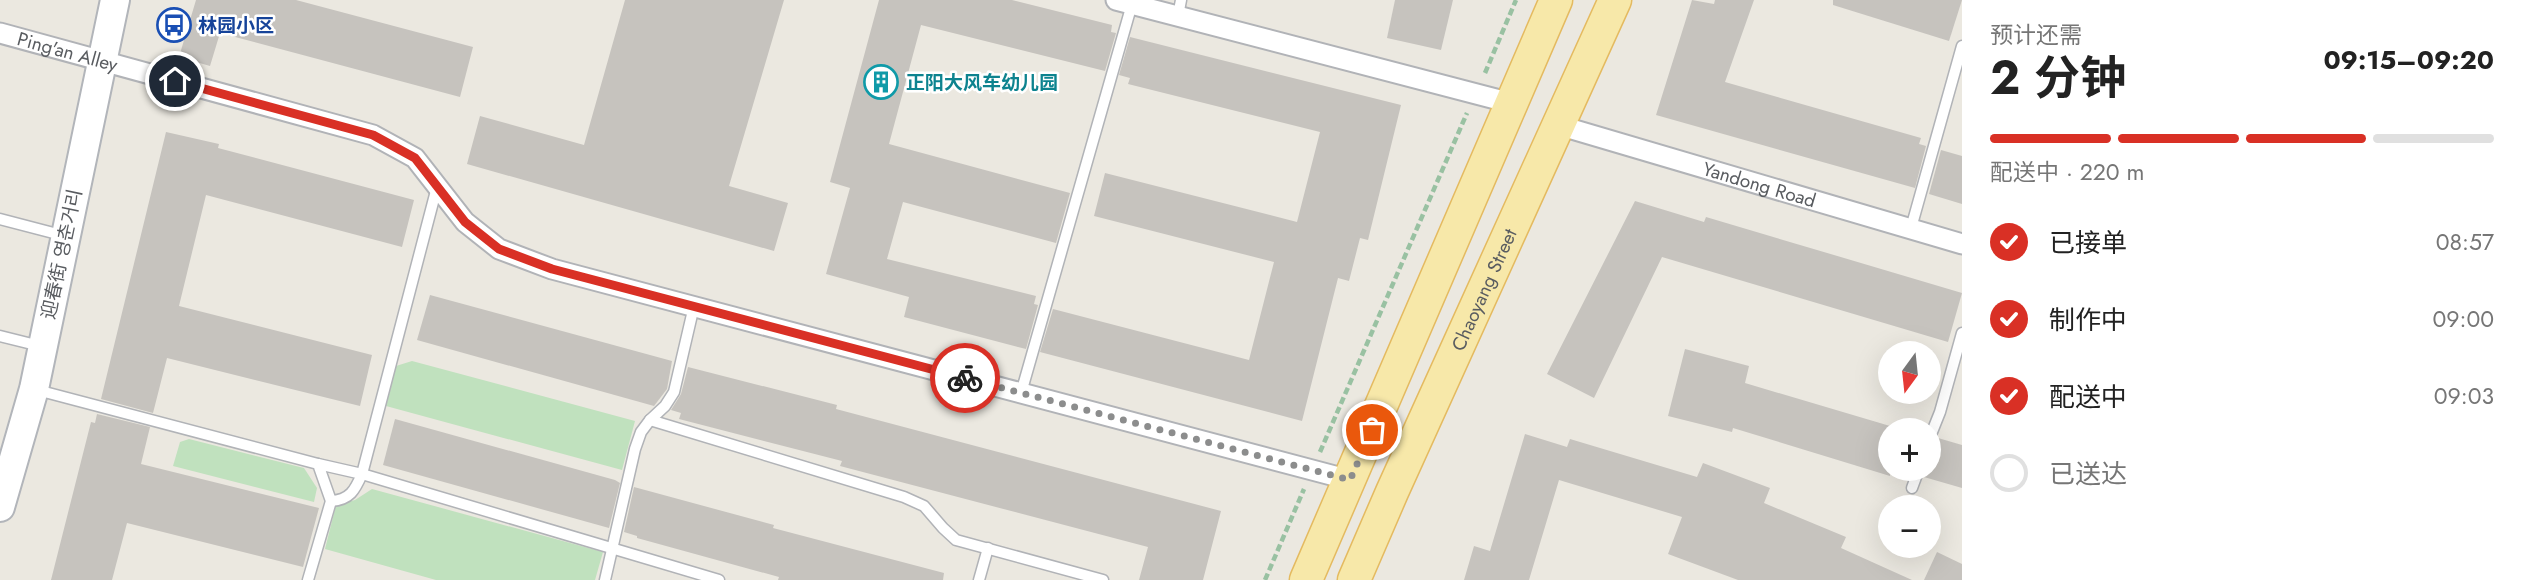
<!DOCTYPE html>
<html lang="zh">
<meta charset="utf-8">
<style>
body{margin:0;font-family:Jost,"Noto Sans SC","Noto Sans KR",sans-serif;background:#f2f2f2;color:#222;height:100vh;display:flex;flex-direction:column;font-size:26px;white-space:nowrap}
*{box-sizing:border-box;margin:0}
p{font-size:23px;color:#767676}
.icon{flex:none;width:38px;height:38px;fill:none;stroke:currentColor;stroke-width:2;stroke-linecap:round;stroke-linejoin:round}
.map{position:relative;flex:1;overflow:hidden}
.details{display:flex;flex-direction:column;background:#fff;width:560px}
.details>*{flex:none}
.needle{width:46px;rotate:195deg}
.controls{position:absolute;left:1878px;top:341px;display:grid;gap:14px}
.controls a{display:grid;place-items:center;width:63px;height:63px;border-radius:50%;background:#fff;box-shadow:0 7px 28px #0002;font-size:35px}
.pin{position:absolute;display:grid;place-items:center;width:60px;height:60px;color:#fff;margin:-30px;border:4px solid #fff;border-radius:50%;box-shadow:0 2px 7px #0007}
.courier{position:absolute;display:grid;place-items:center;width:70px;height:70px;margin:-35px;border:5px solid #d93025;border-radius:50%;background:#fff;color:#222;box-shadow:0 2px 9px #0007}
.head em{font-style:normal;font-weight:700}
.head div{display:flex;flex-direction:column-reverse}
.head{display:flex;align-items:center;justify-content:space-between;height:119px;padding:0 28px}
h1{font-size:46px;font-weight:700;line-height:52px}
.bar{display:grid;grid-template-columns:repeat(4,1fr);gap:10px 7px;align-content:center;height:84px;padding:0 28px}
.bar i{height:9px;border-radius:5px;background:#e0e0e0}
.bar .active{background:#d93025}
.bar p{grid-column:span 4}
ol{padding:0 28px;list-style:none}
li{display:flex;align-items:center;gap:21px;height:77px}
li p{margin-inline-start:auto}
li .icon{padding:7px;border-radius:50%;background:#d93025;color:#fff;stroke-width:4}
li:last-child{color:#767676}
li i{width:38px;height:38px;border:4px solid #e0e0e0;border-radius:50%}
main{display:flex;flex:1;min-height:0}
.map>svg:first-child{display:block}
.green{fill:#c0e1be}
.building{fill:#c6c3be}
.lines{fill:none;stroke-linecap:round;stroke-linejoin:round}
.lane-casing{stroke:#b1b3b7;stroke-width:13}
.street-casing{stroke:#b1b3b7;stroke-width:23}
.secondary-casing{stroke:#b2b5ba;stroke-width:32}
.primary-casing{stroke:#e4ba60;stroke-width:35}
.path{stroke:#99c1a2;stroke-width:4.5;stroke-dasharray:7 3.5;stroke-linecap:butt}
.lane{stroke:#fff;stroke-width:10}
.street{stroke:#fff;stroke-width:19}
.secondary{stroke:#fff;stroke-width:28}
.primary{stroke:#f7e8a9;stroke-width:32}
.done{stroke:#8c8d8d;stroke-width:7;stroke-dasharray:0 12.6}
.route{stroke:#d93025;stroke-width:9}
.labels{text-anchor:middle;stroke-width:5;stroke-linejoin:round;paint-order:stroke}
.transit-label{font-size:19px;font-weight:bold;fill:#164399;stroke:#fff;text-anchor:start}
.street-label{font-size:19px;fill:#595c60;stroke:#fff}
.culture-label{font-size:19px;font-weight:bold;fill:#0d838f;stroke:#fff;text-anchor:start}
</style>
<main>
<div class="map">
<svg width="1962" height="580" viewBox="0 0 1962 580">
<rect width="100%" height="100%" fill="#ebe8e0"/>
<!-- green -->
<g class="green">
<path d="M412,361L635,421L622,470L386,406L396,366Z"/>
<path d="M189,439L304,468L317,488L314,502L173,466L180,442Z"/>
<path d="M372,489L603,552L595,580H436L325,549L336,505L355,500Z"/>
</g>
<!-- building -->
<g class="building">
<path d="M196,0H296L473,47L460,97L220,33L210,66L179,57Z"/>
<path d="M625,0H784L729,186L788,203L774,251L467,164L480,116L584,145Z"/>
<path d="M879,0H1012L1112,25L1111,32L1116,33L1105,71L921,25L889,144L1070,193L1056,243L903,202L887,259L1036,296L1034,304L1038,305L1026,349L904,317L909,297L826,274L850,188L830,182Z"/>
<path d="M1395,0H1453L1441,50L1387,38Z"/>
<path d="M1692,0L1714,4L1715,0H1754L1725,82L1921,138L1919,144L1926,146L1915,188L1656,115Z"/>
<path d="M1833,0H1962L1949,41L1833,5Z"/>
<path d="M1130,37L1401,105L1368,240L1360,238L1349,281L1338,278L1302,421L1040,352L1053,309L1249,360L1274,262L1094,216L1105,173L1297,222L1320,132L1128,84L1130,78L1119,75Z"/>
<path d="M166,132L219,144L218,148L414,200L402,247L206,195L179,306L372,355L360,406L167,358L153,413L101,399Z"/>
<path d="M1941,150L1962,156V204L1929,194Z"/>
<path d="M1635,201L1704,222L1706,217L1962,293L1948,342L1662,257L1594,398L1547,374Z"/>
<path d="M430,295L672,361L667,389L654,406L417,340Z"/>
<path d="M1685,349L1749,366L1745,383L1890,426V476L1733,428L1732,432L1668,416Z"/>
<path d="M688,367L837,405L836,409L1221,511L1203,580H1139L1148,547L840,466L842,461L679,419L681,413L671,410L681,394Z"/>
<path d="M97,414L150,427L141,464L319,508L303,567L127,523L112,580H51L91,422L95,423Z"/>
<path d="M395,419L615,480L620,483L609,528L383,465Z"/>
<path d="M1525,434L1567,447L1570,439L1697,477L1703,463L1770,488L1764,503L1846,537L1841,548L1912,580H1738L1668,554L1682,517L1559,480L1529,580H1464L1474,546L1490,551Z"/>
<path d="M1938,438L1962,445V488L1924,477L1926,469H1928L1932,448Z"/>
<path d="M634,487L774,525L773,528L944,573L943,580H778L779,577L637,538V536L624,532Z"/>
<path d="M1937,552L1962,564V580H1924Z"/>
</g>
<g class="lines">
<!-- lane casing -->
<g class="lane-casing">
<g id="lane">
<path d="M1178,16L1181,0"/>
<path d="M0,219L65,236"/>
<path d="M1911,228L1962,46"/>
<path d="M0,336L40,346"/>
<path d="M37,390L318,464L331,501L308,580"/>
<path d="M1021,393L1132,4"/>
<path d="M650,420L904,497L924,506L943,528L956,540L1103,580"/>
<path d="M1928,442L1940,412L1962,333"/>
<path d="M318,464L362,474L719,580"/>
<path d="M1912,488L1919,469"/>
<path d="M331,501C350,500 355,490 362,474L437,187"/>
<path d="M605,580L635,449L641,432L650,420L665,406L674,392L694,306"/>
<path d="M979,580L988,548"/>
</g>
</g>
<!-- street casing -->
<g class="street-casing">
<g id="street">
<path d="M1116,0L1511,103"/>
<path id="s1" d="M0,33L373,135L415,158L465,222L499,249L552,269L1350,480"/>
<path id="s2" d="M1558,125L1962,244"/>
</g>
</g>
<!-- secondary casing -->
<g class="secondary-casing">
<path id="secondary" d="M0,507L34,389L115,0"/>
</g>
<!-- primary casing -->
<g class="primary-casing">
<g id="primary">
<path d="M1306,580L1556,0"/>
<path id="s3" d="M1354,580L1392,492L1615,0"/>
</g>
</g>
<!-- path -->
<g class="path">
<path d="M1485,73L1516,0"/>
<path d="M1320,452L1467,113"/>
<path d="M1265,580L1304,489"/>
</g>
<!-- lane -->
<use href="#lane" class="lane"/>
<!-- street -->
<use href="#street" class="street"/>
<!-- secondary -->
<use href="#secondary" class="secondary"/>
<!-- primary -->
<use href="#primary" class="primary"/>
</g>
<g class="lines">
<!-- done -->
<path class="done" d="M965,378L1350,480L1372,430"/>
<!-- route -->
<path class="route" d="M175,81L373,135L415,158L465,222L499,249L552,269L965,378"/>
</g>
<!-- icons -->
<defs>
<g id="bus-ring" transform="scale(1.75)"><circle r="9.5" fill="#fff" stroke="#1a4fb4" stroke-width="1.5"/><path d="M-5-6H5V4H4V6H2V4H-2V6H-4V4H-5ZM-3.5-4V0h7V-4ZM-3.5 1.2v1.5H-2V1.2ZM2 1.2v1.5H3.5V1.2Z" fill="#1a4fb4"/></g>
<g id="building-ring" transform="scale(1.75)"><circle r="9.5" fill="#fff" stroke="#0f9aa8" stroke-width="1.5"/><path d="M-4-6H4V6H1V3H-1V6H-4ZM-2.5-4.3h1.7v1.8h-1.7ZM.8-4.3h1.7v1.8H.8ZM-2.5-1h1.7V.8h-1.7ZM.8-1h1.7V.8H.8Z" fill="#0f9aa8"/></g>
</defs>
<g fill-rule="evenodd">
<use href="#bus-ring" x="174" y="25"/>
<use href="#building-ring" x="881" y="82"/>
</g>
<g class="labels">
<!-- transit labels -->
<g class="transit-label">
<text x="198" y="32">林园小区</text>
</g>
<!-- street labels -->
<g class="street-label">
<text dy="7" stroke="none"><textPath href="#s1" startOffset="70">Ping'an Alley</textPath></text>
<text dy="7" stroke="none"><textPath href="#s2" startOffset="210">Yandong Road</textPath></text>
<text transform="translate(61 254) rotate(-78)" y="7">迎春街 영춘거리</text>
<text dy="7" stroke="none"><textPath href="#s3" startOffset="318">Chaoyang Street</textPath></text>
</g>
<!-- culture labels -->
<g class="culture-label">
<text x="906" y="89">正阳大风车幼儿园</text>
</g>
</g>
</svg>
<div class="controls">
<a><svg class="needle" viewBox="-14 -14 28 28"><path d="M0-13l5 13h-10z" fill="#e53935"/><path d="M0 13l5-13h-10z" fill="#767676"/></svg></a>
<a>+</a>
<a>−</a>
</div>
<div class="pin" style="left:1372px;top:430px;background:#ea580c"><svg class="icon" aria-label="bag" viewBox="0 0 24 24"><path d="M5 8h14l-1 12H6zM9 8a3 3 0 0 1 6 0"/></svg></div>
<div class="pin" style="left:175px;top:81px;background:#1f2937"><svg class="icon" aria-label="home" viewBox="0 0 24 24"><path d="M3 11l9-7 9 7M6 9v11h12V9"/></svg></div>
<div class="courier" style="left:965px;top:378px"><svg class="icon" aria-label="bike" viewBox="0 0 24 24"><circle cx="6" cy="16" r="4"/><circle cx="18" cy="16" r="4"/><path d="M6 16l4-8h5l3 8M10 8l3 8H6M13 5h3"/></svg></div>
</div>
<section class="details">
<div class="head"><div><h1>2 分钟</h1><p>预计还需</p></div><em>09:15–09:20</em></div>
<div class="bar"><i class="active"></i><i class="active"></i><i class="active"></i><i></i><p>配送中 · 220 m</p></div>
<ol>
<li><svg class="icon" aria-label="check" viewBox="0 0 24 24"><path d="M5 12l5 5 9-10"/></svg>已接单<p>08:57</p></li>
<li><svg class="icon" aria-label="check" viewBox="0 0 24 24"><path d="M5 12l5 5 9-10"/></svg>制作中<p>09:00</p></li>
<li><svg class="icon" aria-label="check" viewBox="0 0 24 24"><path d="M5 12l5 5 9-10"/></svg>配送中<p>09:03</p></li>
<li><i></i>已送达</li>
</ol>
</section>
</main>
